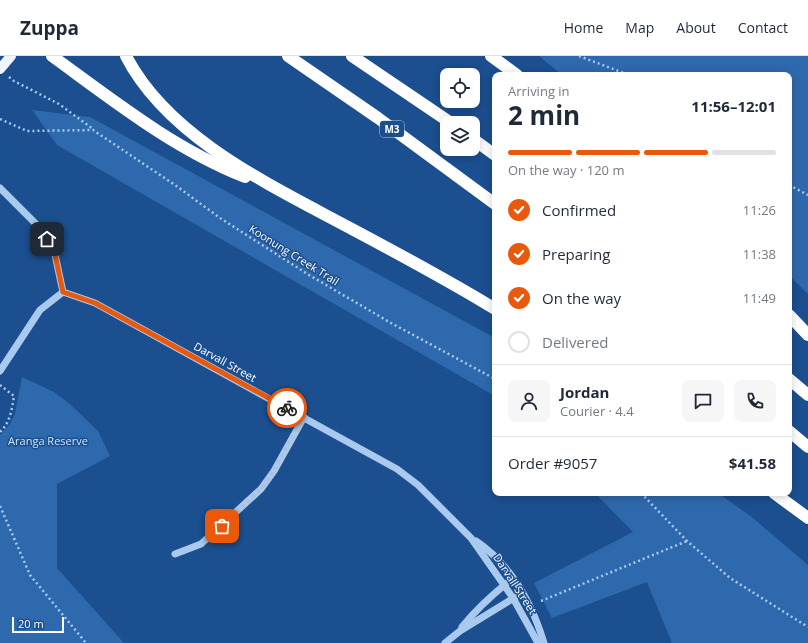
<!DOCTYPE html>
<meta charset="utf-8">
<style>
body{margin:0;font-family:"Open Sans",sans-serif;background:#f6f6f7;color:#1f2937;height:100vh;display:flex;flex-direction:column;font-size:15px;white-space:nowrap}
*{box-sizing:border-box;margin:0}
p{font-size:13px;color:#747a83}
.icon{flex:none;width:22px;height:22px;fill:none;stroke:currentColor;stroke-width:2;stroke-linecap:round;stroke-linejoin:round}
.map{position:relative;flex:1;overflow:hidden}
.sheet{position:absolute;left:492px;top:16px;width:300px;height:424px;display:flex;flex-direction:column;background:#fff;border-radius:8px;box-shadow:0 2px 10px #0003}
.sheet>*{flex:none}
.controls{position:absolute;left:440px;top:12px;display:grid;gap:8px}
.controls a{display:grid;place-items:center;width:40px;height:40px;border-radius:8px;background:#fff;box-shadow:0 2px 10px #0003;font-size:20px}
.scale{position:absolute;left:12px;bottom:10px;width:52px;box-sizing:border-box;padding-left:4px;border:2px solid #fff;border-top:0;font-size:11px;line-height:14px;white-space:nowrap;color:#fff;-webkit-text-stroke:3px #1b4f8f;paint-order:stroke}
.pin{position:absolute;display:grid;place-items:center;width:34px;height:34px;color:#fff;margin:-17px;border-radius:8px;box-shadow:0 2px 6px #0006}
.courier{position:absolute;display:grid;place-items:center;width:40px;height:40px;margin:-20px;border:3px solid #ea580c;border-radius:50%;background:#fff;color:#222;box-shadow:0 1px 5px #0007}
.overview em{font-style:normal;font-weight:700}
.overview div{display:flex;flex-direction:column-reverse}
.overview{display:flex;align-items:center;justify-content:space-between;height:68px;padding:0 16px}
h1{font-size:26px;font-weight:700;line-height:30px}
.bar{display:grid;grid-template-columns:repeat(4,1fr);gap:6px 4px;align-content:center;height:48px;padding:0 16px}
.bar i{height:5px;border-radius:3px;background:#e0e1e3}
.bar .active{background:#ea580c}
.bar p{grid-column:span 4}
.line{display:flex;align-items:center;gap:10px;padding:0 16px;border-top:1px solid #e0e1e3}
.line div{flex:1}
.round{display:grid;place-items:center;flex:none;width:42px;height:42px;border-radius:8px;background:#f6f6f7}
ol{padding:0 16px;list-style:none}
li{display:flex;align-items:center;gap:12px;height:44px}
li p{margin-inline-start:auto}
li .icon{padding:4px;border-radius:50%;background:#ea580c;color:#fff;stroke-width:4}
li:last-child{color:#747a83}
li i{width:22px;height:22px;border:2px solid #e0e1e3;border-radius:50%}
header{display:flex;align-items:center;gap:24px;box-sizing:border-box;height:56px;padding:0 20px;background:#fff;border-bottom:1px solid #e0e1e3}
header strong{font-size:19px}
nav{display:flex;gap:22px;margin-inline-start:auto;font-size:14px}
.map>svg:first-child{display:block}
.green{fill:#2e69ad}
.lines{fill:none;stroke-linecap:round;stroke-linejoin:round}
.path{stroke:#a9c9ee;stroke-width:2.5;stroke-dasharray:2 3;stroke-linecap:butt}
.minor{stroke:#a9c9ee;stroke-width:7}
.major{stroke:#f0f6ff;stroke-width:10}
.highway{stroke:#fff;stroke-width:12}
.done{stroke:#afc1d8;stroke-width:4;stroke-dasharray:0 7.2}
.route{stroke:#ea580c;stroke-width:5}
.labels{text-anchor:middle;stroke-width:3;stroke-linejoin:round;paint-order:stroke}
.shield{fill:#1b4f8f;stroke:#bbcadd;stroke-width:1}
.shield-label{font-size:10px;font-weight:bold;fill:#fff}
.street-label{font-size:11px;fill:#fff;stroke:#1b4f8f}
.park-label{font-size:11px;fill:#cfe3fa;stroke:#1b4f8f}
</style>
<header>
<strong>Zuppa</strong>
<nav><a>Home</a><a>Map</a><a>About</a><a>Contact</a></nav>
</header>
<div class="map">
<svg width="808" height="587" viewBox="0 0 808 587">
<rect width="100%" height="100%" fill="#1b4f8f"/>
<!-- green -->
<g class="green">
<path d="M539,0H808V238L789,219V19H562Z"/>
<path d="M32,54L90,61L495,282V340L57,89Z"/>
<path d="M22,321L54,336L70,348L98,375L110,400L57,428V512L124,587H0V379L10,368L15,358Z"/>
<path d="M595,437H718L753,462L808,509V587H672L647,526L552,562L534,527L633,476Z"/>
</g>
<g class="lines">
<!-- path -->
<g class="path">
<path d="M579,0L629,19"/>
<path d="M9,21L14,25L59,48L93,73"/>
<path d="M0,63L27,75L93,74L175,129L220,162L309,219L391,267L495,323"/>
<path d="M789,129L808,139"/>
<path d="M0,329L14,340C12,353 10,367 0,376"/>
<path d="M641,437L687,485L730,522L808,571"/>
<path d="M0,450L30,519L86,587"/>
<path d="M541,545L687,485"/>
</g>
<!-- minor -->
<g class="minor">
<path d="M0,132L40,172L54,194L63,236L95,247L397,413L418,429L471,482L513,542L538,587"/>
<path d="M0,315L40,254L63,236"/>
<path d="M476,485C511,509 532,547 544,587"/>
<path d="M175,498L201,488L261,433L274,415L304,361"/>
<path d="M462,571C477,552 494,537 513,522"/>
<path d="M445,587L460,575L517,540"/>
</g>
<!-- major -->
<path class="major" d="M0,13L11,0"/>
<!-- highway -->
<g class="highway">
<path d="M52,0C114,45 174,93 245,121"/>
<path d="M126,0C168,82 272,130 350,172C399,198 448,224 495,253"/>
<path d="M288,0L378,62L495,148"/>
<path d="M352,0L451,67"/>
<path d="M491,0L517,19"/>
<path d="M473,83L495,99"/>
<path d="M789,259L808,279"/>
<path d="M789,323L808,339"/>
<path d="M789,375L808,391"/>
<path d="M774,437L808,462"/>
</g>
</g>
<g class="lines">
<!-- done -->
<path class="done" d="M222,470L261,433L267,425L304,361L287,352"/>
<!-- route -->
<path class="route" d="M47,183L54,194L63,236L95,247L287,352"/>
</g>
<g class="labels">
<!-- shield labels -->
<rect class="shield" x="380" y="65" width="24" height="16" rx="3"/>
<g class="shield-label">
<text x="392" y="77">M3</text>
</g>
<!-- street labels -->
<g class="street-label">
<text transform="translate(294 199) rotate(32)" y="4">Koonung Creek Trail</text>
<text transform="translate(225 306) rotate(29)" y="4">Darvall Street</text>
<text transform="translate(515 528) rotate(57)" y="4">Darvall Street</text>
</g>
<!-- park labels -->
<g class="park-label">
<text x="48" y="389">Aranga Reserve</text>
</g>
</g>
</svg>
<div class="controls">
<a><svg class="icon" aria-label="locate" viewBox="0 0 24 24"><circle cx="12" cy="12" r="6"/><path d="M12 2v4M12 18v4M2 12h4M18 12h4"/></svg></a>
<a><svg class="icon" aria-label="layers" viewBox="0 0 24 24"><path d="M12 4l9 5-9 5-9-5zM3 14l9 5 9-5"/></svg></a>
</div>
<div class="scale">20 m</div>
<div class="pin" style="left:222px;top:470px;background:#ea580c"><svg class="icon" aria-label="bag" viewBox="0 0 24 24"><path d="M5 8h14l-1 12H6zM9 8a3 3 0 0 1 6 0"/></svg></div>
<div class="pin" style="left:47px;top:183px;background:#1f2937"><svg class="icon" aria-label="home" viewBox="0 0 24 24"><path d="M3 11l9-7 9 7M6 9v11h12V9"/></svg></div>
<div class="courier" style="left:287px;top:352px"><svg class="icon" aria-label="bike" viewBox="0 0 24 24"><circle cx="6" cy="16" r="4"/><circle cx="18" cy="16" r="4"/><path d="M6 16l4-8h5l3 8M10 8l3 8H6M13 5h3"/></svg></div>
<section class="sheet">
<div class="overview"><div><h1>2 min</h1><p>Arriving in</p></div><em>11:56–12:01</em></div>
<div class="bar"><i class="active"></i><i class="active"></i><i class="active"></i><i></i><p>On the way · 120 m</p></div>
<ol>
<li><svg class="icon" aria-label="check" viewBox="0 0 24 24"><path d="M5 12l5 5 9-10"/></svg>Confirmed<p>11:26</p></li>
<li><svg class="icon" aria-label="check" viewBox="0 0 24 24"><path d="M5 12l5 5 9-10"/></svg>Preparing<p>11:38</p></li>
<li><svg class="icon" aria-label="check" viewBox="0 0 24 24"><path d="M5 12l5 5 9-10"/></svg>On the way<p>11:49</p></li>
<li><i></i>Delivered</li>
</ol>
<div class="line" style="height:72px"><a class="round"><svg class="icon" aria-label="person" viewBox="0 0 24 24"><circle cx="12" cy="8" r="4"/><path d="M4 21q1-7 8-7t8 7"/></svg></a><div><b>Jordan</b><p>Courier · 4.4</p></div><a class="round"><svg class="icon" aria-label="chat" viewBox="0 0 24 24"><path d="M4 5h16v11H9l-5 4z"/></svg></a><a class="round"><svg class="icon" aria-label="phone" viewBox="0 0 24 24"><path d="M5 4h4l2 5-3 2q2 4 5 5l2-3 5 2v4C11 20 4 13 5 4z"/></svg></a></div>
<div class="line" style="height:52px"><div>Order #9057</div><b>$41.58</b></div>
</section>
</div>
